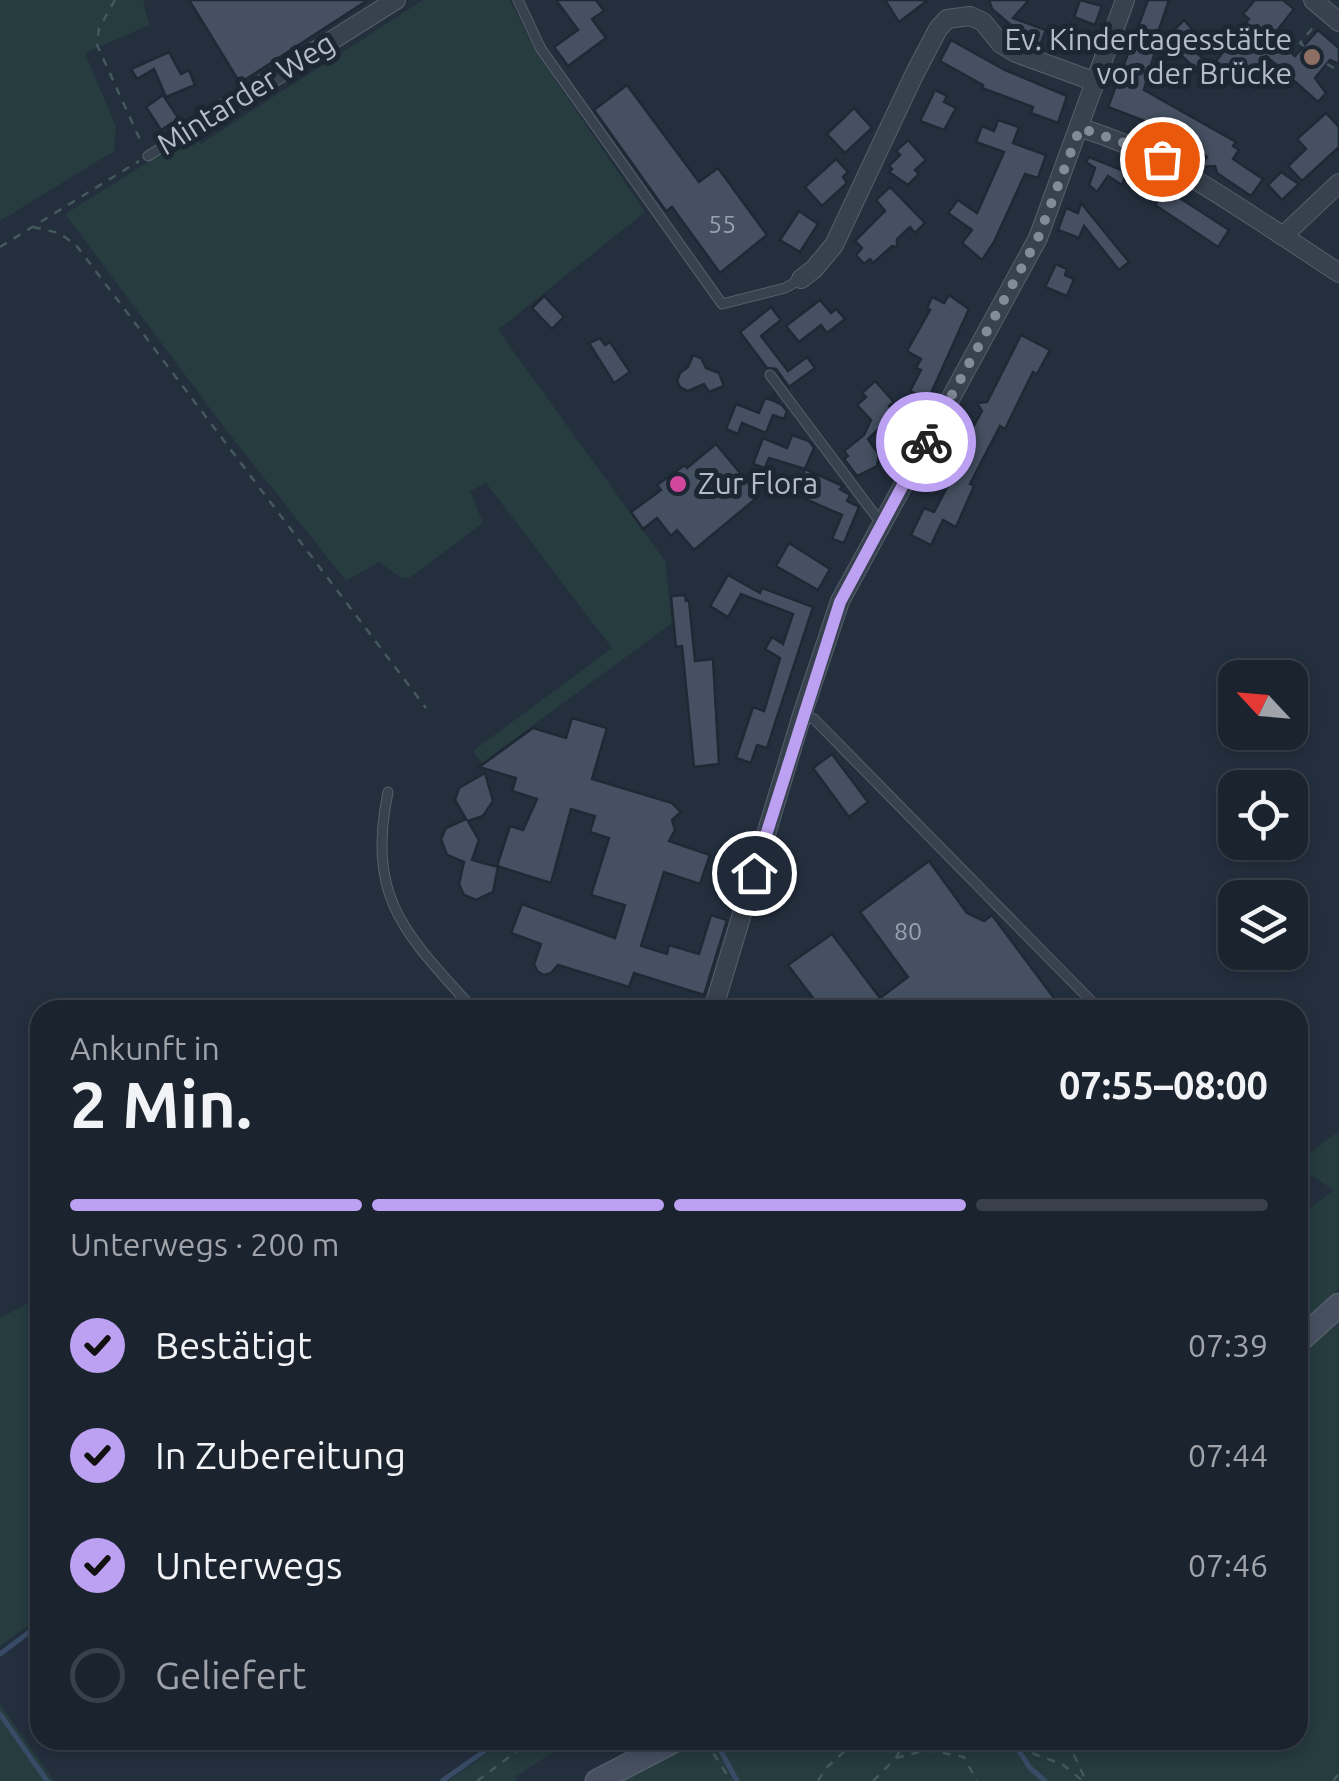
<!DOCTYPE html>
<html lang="de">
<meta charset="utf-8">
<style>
body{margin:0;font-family:Ubuntu,sans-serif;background:#282f3a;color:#f1f3f6;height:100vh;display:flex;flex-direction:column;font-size:38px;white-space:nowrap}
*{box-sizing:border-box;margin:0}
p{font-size:32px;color:#a0a4aa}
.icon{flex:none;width:55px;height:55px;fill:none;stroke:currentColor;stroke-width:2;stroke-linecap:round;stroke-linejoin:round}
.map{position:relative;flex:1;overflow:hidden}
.panel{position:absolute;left:30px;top:1000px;width:1278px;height:750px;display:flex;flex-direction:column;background:#1b232e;border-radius:30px;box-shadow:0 5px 15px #0003,0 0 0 2px #39404a}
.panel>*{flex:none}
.needle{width:65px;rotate:296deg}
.buttons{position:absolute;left:1218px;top:660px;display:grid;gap:20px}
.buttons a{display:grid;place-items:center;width:90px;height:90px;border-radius:20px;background:#1b232e;box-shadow:0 5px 15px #0003,0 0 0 2px #39404a;font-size:50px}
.pin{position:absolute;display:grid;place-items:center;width:85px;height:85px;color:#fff;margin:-42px;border:5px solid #fff;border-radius:50%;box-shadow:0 2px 10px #0007}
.courier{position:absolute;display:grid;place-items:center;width:100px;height:100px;margin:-50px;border:8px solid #bca0f2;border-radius:50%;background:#fff;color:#222;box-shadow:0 2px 12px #0007}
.headline em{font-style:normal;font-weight:700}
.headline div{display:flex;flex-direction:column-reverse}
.headline{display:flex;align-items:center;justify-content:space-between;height:170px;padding:0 40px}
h1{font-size:65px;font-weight:700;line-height:75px}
.bar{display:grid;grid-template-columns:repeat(4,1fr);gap:15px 10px;align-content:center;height:120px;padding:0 40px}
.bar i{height:12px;border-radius:8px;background:#39404a}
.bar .active{background:#bca0f2}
.bar p{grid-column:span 4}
ol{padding:0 40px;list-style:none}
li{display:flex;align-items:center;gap:30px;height:110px}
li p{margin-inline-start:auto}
li .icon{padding:10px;border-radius:50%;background:#bca0f2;color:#111;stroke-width:4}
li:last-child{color:#a0a4aa}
li i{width:55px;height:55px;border:5px solid #39404a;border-radius:50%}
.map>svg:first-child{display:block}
.green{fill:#263c3f}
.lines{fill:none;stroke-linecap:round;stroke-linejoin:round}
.stream{stroke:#394c67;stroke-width:5}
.building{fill:#455162;stroke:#1f2835;stroke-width:2.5}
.lane-casing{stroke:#565f6c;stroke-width:11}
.street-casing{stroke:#565f6c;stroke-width:20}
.secondary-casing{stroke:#565f6c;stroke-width:25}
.path{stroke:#44595c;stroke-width:2.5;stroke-dasharray:8 8;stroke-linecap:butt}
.lane{stroke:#38414e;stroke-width:9}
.street{stroke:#38414e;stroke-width:18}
.secondary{stroke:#465061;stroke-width:22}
.done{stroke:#828b98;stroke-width:10;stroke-dasharray:0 18}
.route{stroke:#bca0f2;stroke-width:12}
.education-dot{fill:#8d6e63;stroke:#1d2633;stroke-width:4}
.hotel-dot{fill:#d1479c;stroke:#1d2633;stroke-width:4}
.labels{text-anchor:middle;stroke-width:10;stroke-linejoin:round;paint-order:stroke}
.number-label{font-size:25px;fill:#98a1af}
.poi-label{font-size:30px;fill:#b4bcc9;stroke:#1d2633;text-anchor:end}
.street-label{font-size:30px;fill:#b4bcc9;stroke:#1d2633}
</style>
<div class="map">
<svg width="1339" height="1781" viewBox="0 0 1339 1781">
<rect width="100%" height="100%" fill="#242f3e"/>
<!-- green -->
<g class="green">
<path d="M0,0H143L149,25L85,53L116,127L114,151L0,221Z"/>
<path d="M423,0H510L537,53L645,212L498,330L665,561L672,623L482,763L473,751L612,648L486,483L470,491L483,523L411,577L401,578L379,562L346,581L227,431L65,214L193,134L201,144Z"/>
<path d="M1339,1131V1289L1298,1327V1217L1334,1190L1298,1166V1162Z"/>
<path d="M40,1297V1617L0,1646V1318Z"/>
<path d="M1339,1313V1781H615L690,1740H1298V1349Z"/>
<path d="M0,1704L54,1781H0Z"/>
<path d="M506,1740H571L517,1776L516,1781H448Z"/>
</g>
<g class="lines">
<!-- stream -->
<g class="stream">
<path d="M0,1654L40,1624"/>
<path d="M0,1714L47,1781"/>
<path d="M715,1740L737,1781"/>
<path d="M1012,1740L1030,1768L1045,1781"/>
<path d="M741,1742L745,1740"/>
<path d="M442,1781L500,1740"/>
</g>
</g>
<!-- building -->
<g class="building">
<path d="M189,0H368L240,83Z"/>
<path d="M556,0H596L604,11L592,19L606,38L568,66L554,47L578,30Z"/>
<path d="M885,0H928L899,22Z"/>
<path d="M989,0H1029L1013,18L1046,30L1039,48L1015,38L1019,32L992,9Z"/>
<path d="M1080,0L1102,6L1095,25L1074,17Z"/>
<path d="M1148,0H1169L1151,53L1156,48L1144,90L1236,142L1233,146L1239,150L1233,159L1263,179L1251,196L1217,173L1215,166L1200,167L1207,157L1142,120L1108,107Z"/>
<path d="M1255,0H1283L1294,9L1272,37L1295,56L1318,30L1339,48V64L1330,60L1315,78L1326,93L1318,102L1266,56L1243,84L1216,61L1249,19L1243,14Z"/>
<path d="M1184,20L1193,30L1186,42L1210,66L1201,75L1165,39Z"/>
<path d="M951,40L1005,70L1067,96L1058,123L1031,113L1033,107L982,88L983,85L940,61Z"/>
<path d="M169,52L181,74L189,70L195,85L166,97L154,69L137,79L131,69Z"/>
<path d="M627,85L699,182L718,168L767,235L720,273L672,207L666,211L594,110Z"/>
<path d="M935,90L947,96L944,102L956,108L944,130L920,121Z"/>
<path d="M163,95L179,119L161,130L146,107Z"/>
<path d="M854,108L872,128L845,153L827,134Z"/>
<path d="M1326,113L1339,127V147L1302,181L1288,166L1306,149L1297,139Z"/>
<path d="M998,120L1019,127L1013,143L1046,155L1038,178L1025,174L994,242L982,260L962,243L972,230L948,213L958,200L977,213L1004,152L976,142L982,126L994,131Z"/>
<path d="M908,140L926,160L915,170L919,174L908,185L889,172L892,169L889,166L900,155L896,151Z"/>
<path d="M1089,157L1127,172L1122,185L1108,176L1097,192L1089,185L1095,168L1086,162Z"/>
<path d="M836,159L848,172L843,177L847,183L822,206L805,187Z"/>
<path d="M1281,172L1299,184L1282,200L1268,185Z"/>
<path d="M890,187L925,223L915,233L910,227L897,239V247L892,246L873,263L870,259L864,264L856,255L862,248L855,241L885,211L876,200Z"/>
<path d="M1166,189L1229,230L1218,247L1155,205Z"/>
<path d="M1081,203L1129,262L1119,270L1084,226L1079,238L1058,230L1066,208L1078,213Z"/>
<path d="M799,211L818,224L800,252L780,240Z"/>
<path d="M1056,264L1067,269L1065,275L1074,279L1067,296L1045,287Z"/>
<path d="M949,295L969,309L928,400L910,391L921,370L916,368L921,359L907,351L930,310L927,308L932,297L944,303Z"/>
<path d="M544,296L564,317L552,329L532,308Z"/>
<path d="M820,300L831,313L836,309L845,319L827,333L821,325L799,342L786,326Z"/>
<path d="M771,307L781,320L761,336L788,371L807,357L815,368L789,387L776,369L767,368L740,332Z"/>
<path d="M1021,335L1050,350L1037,374L1033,372L1005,429L1000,426L970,484L974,486L956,527L943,520L931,545L911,535L924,508L934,512L965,453L960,450L982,411L977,403L987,402Z"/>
<path d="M600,338L605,345L610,342L630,372L614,383L589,343Z"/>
<path d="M693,355L701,358L706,368L719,373L724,386L709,392L704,384L688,391L680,387L677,381L680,373L688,367Z"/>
<path d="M875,381L894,402L889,406L896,413L868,439L879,455L877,466L857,476L844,459L848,456L844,451L864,435L871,420L857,405L866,397L862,393Z"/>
<path d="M774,393L776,397L772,400L782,405L787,411L784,419L773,415L766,433L742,423L738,434L726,429L736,404L759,413L765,398L771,400Z"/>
<path d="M792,435L809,441L814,448L805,469L769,458L765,468L753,464L763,438L787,448Z"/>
<path d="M716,444L759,496L694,550L677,530L671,536L657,518L643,529L631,512L661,490L657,485L685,465L687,468Z"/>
<path d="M805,469L843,486L840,489L850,495L847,501L859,507L844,543L832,539L842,515L796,495Z"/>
<path d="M789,543L830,569L818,590L776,566Z"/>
<path d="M728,575L760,593L762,588L813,607L767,748L757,745L751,763L736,758L753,707L764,711L780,658L765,649L772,637L783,644L793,614L741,594L728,617L710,606Z"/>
<path d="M685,595L686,601H689L695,661L713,659L719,764L694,767L682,646L676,647L671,596Z"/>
<path d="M572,718L607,728L592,779L672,803L681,812L672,820L675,830L669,841L710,855L700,884L664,872L641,946L667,954L669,945L699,954L711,915L727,920L704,995L634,973L629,987L558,965L551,973L544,975L537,971L534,964L541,944L511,933L522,904L615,938L625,905L591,895L609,838L590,832L595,816L571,809L551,883L497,866L510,826L523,830L537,799L512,791L516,778L479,767L533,728L566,738Z"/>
<path d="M832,754L868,802L849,817L813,768Z"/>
<path d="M485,773L493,801L483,816L468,821L479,840L472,860L498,867L493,892L476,900L464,895L459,884L464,862L447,855L441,839L446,828L466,819L455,800L459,788Z"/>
<path d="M929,861L967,913L984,921L992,915L1063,1010H822L788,965L832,934L880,998L908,977L860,912Z"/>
</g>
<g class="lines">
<!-- lane casing -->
<g class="lane-casing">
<g id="lane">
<path d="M518,0L541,49L722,304L785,288L801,279"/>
<path d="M148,156L198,125"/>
<path d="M770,375L881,523"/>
<path d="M802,715L814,719L1100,1010"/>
<path d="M388,792C366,900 406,934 474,1010"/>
</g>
</g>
<!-- street casing -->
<g class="street-casing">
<g id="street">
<path d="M1313,0L1339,22"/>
<path d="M198,125L396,0"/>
<path d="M1081,128C1160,152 1215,192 1283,236L1339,183"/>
<path d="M1283,236L1339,273"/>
<path d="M801,279L814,269L834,245L914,75L938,29L947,19L970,16L983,22L1001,44L1016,53L1096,82"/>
<path d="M713,1010L802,715L840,601L1038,238L1125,0"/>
</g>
</g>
<!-- secondary casing -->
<g class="secondary-casing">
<g id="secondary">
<path d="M1298,1342L1339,1305"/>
<path d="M597,1781L676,1740"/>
</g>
</g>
<!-- path -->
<g class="path">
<path d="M115,0L99,28L97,45L142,144"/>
<path d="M1304,46L1300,43L1316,24"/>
<path d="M1327,64L1339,71"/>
<path d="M33,227L59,233L76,245L426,708"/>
<path d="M0,247L139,161"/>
<path d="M691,474L704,466L708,468L698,478L699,488L695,493"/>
<path d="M705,1740L731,1781"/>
<path d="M1023,1740L1034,1754L1062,1764L1083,1781"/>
<path d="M1067,1740L1086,1781"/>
<path d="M896,1758L927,1750L964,1757L977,1781"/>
<path d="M477,1781L532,1740"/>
<path d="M818,1781L826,1768L857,1740"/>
<path d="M873,1781L896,1758L905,1740"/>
<path d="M1333,1781L1339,1774"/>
</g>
<!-- lane -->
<use href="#lane" class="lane"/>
<!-- street -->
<use href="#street" class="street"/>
<!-- secondary -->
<use href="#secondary" class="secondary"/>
</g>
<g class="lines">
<!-- done -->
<path class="done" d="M926,442L1038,238L1080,128L1142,149L1162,159"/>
<!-- route -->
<path class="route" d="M754,873L840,602L926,442"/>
</g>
<!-- markers -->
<circle class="education-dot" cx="1312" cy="57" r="10"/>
<circle class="hotel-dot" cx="678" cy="484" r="10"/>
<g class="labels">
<!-- number labels -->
<g class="number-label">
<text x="722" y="233">55</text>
<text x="908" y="940">80</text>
</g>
<!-- poi labels -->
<g class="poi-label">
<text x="1292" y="50">Ev. Kindertagesstätte<tspan x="1292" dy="34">vor der Brücke</tspan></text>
<text x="698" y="494" text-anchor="start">Zur Flora</text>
</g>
<!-- street labels -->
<g class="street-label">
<text transform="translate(246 94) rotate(-32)" y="10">Mintarder Weg</text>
</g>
</g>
</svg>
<div class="buttons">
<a><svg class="needle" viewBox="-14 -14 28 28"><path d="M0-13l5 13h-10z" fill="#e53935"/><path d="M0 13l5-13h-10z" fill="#a0a4aa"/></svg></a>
<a><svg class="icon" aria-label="locate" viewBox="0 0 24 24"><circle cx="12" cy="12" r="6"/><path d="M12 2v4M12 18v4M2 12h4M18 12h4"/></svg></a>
<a><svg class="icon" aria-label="layers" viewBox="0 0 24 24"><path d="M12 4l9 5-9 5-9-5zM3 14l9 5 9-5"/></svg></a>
</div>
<div class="pin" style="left:1162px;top:159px;background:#ea580c"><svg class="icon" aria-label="bag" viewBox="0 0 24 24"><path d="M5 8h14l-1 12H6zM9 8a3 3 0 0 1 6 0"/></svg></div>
<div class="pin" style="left:754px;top:873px;background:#1f2937"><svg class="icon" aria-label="home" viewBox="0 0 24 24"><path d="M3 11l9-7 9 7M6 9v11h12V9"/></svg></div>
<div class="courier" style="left:926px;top:442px"><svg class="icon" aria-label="bike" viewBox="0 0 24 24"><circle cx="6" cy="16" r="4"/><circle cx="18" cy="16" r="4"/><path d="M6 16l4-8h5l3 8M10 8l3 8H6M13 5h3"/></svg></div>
<section class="panel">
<div class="headline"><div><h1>2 Min.</h1><p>Ankunft in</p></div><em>07:55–08:00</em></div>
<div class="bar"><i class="active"></i><i class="active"></i><i class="active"></i><i></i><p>Unterwegs · 200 m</p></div>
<ol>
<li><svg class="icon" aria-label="check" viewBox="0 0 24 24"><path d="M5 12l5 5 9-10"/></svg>Bestätigt<p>07:39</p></li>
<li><svg class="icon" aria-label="check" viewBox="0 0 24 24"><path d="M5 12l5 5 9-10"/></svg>In Zubereitung<p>07:44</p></li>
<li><svg class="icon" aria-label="check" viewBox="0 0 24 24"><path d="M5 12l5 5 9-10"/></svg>Unterwegs<p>07:46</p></li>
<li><i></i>Geliefert</li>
</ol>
</section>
</div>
